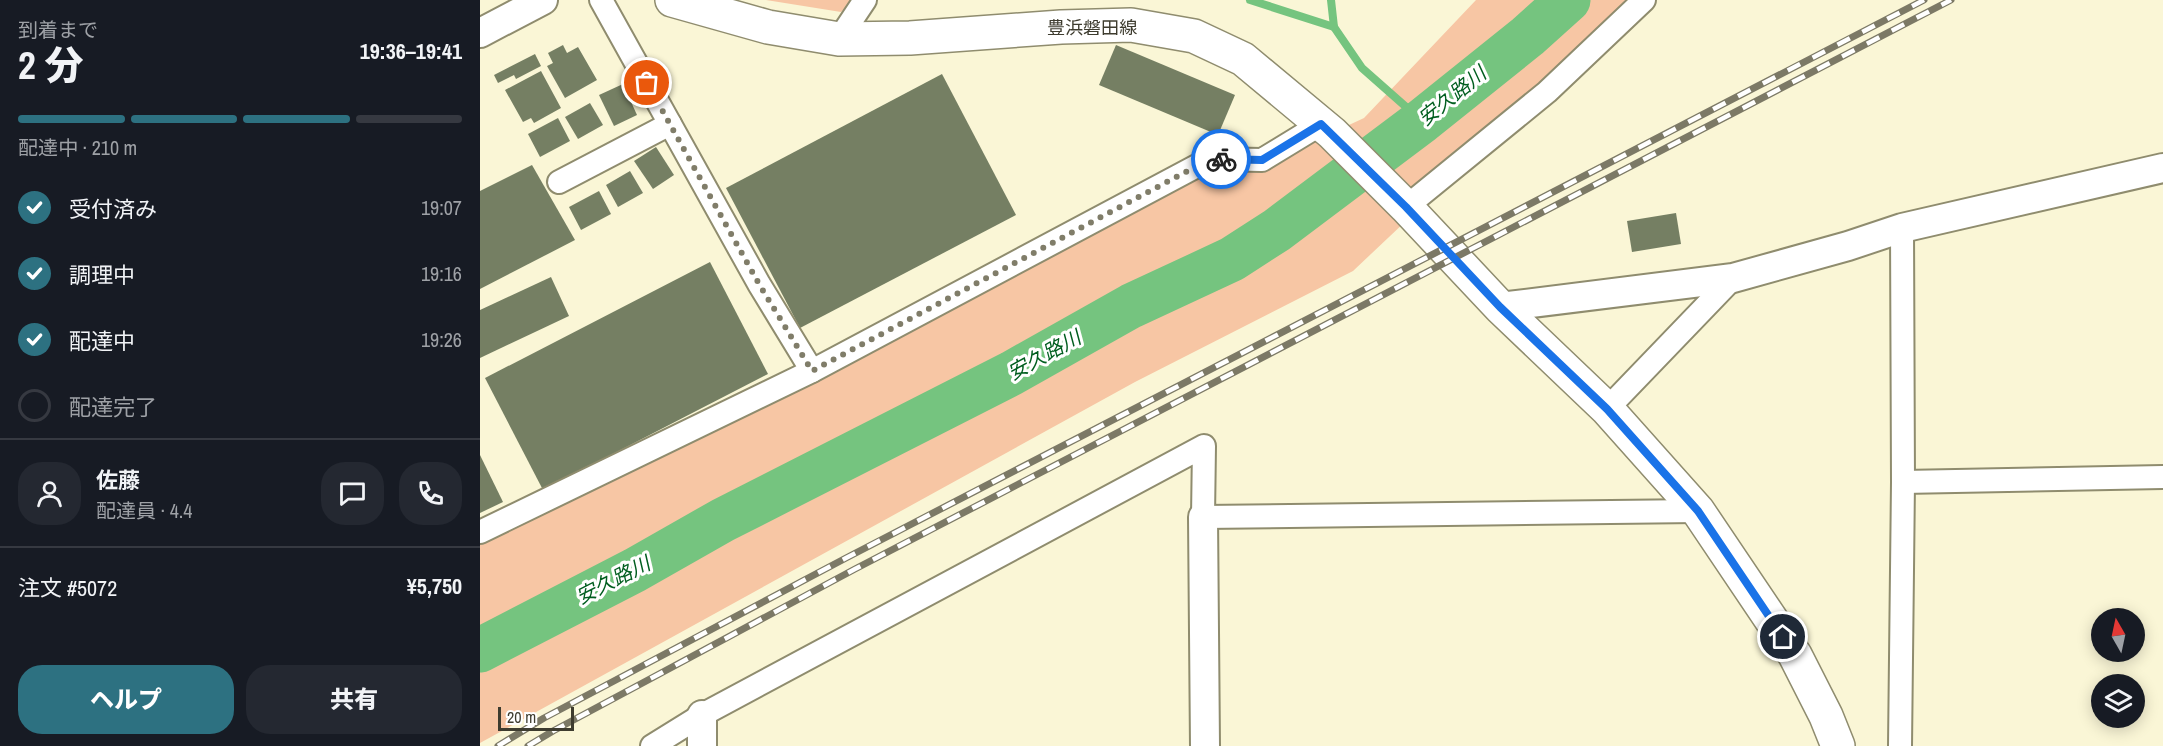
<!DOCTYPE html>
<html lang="ja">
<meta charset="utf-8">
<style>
body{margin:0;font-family:"Archivo Narrow","Noto Sans JP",sans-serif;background:#242831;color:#f1f3f6;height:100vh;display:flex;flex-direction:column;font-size:22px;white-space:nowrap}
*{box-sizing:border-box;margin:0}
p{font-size:20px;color:#9ea1a6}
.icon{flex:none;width:33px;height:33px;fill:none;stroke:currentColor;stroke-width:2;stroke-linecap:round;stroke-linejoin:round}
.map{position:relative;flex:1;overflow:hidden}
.drawer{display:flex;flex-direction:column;background:#171b24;width:480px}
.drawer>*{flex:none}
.needle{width:39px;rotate:351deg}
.buttons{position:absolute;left:1611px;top:608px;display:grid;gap:12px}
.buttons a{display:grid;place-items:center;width:54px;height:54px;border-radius:50%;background:#171b24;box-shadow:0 3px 15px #0003;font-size:30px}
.scale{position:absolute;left:18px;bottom:15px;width:76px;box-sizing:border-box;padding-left:6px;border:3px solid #3e3c2f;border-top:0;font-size:16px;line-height:21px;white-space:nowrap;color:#3e3c2f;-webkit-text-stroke:4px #fff;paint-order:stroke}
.pin{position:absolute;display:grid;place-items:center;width:51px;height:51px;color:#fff;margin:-26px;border:3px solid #fff;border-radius:50%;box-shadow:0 2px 6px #0007}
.courier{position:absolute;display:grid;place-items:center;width:60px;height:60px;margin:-30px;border:4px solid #1a73e8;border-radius:50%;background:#fff;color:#222;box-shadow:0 2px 8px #0007}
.summary em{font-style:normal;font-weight:800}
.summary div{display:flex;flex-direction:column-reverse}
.summary{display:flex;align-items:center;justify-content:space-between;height:102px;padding:0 18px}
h1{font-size:39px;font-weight:800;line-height:45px}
.bar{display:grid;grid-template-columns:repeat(4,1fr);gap:9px 6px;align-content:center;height:72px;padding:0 18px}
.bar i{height:8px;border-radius:4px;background:#363941}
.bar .current{background:#2d7181}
.bar p{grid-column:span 4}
.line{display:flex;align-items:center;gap:15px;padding:0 18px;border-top:2px solid #363941}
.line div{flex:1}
.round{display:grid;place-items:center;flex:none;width:63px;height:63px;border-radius:24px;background:#242831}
ol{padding:0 18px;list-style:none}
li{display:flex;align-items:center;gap:18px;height:66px}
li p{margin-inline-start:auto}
li .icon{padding:6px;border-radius:50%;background:#2d7181;color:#fff;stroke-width:4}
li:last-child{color:#9ea1a6}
li i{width:33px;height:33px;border:3px solid #363941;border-radius:50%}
.cta{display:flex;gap:12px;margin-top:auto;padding:12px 18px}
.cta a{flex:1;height:69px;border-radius:24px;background:#2d7181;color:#fff;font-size:24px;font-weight:800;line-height:69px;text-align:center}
.cta a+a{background:#242831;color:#f1f3f6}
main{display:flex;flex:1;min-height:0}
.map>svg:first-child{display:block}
.green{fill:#f7c6a4}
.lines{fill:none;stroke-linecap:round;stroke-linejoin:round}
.stream{stroke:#75c47f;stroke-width:8}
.river{stroke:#75c47f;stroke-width:45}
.building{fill:#757f63}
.minor-casing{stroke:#8f8c6e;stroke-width:26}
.tertiary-casing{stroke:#8f8c6e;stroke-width:32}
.secondary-casing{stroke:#8f8c6e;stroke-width:36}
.minor{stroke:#fff;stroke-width:22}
.tertiary{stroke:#fff;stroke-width:28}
.secondary{stroke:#fff;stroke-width:33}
.rail-casing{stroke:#7c7966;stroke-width:7}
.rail{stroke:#fff;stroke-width:4.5;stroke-dasharray:14;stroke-linecap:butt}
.done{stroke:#807d69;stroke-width:6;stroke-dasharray:0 10.8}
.route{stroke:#1a73e8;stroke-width:8}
.labels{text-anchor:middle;stroke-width:6;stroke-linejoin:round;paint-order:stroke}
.street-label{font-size:18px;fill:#3e3c2f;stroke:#fff}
.water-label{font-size:20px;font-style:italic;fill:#015e1f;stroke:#fff}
</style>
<main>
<section class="drawer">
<div class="summary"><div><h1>2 分</h1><p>到着まで</p></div><em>19:36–19:41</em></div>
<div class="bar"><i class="current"></i><i class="current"></i><i class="current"></i><i></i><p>配達中 · 210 m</p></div>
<ol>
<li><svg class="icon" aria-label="check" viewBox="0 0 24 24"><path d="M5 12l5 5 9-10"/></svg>受付済み<p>19:07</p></li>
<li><svg class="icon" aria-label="check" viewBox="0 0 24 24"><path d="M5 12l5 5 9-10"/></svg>調理中<p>19:16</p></li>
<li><svg class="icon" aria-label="check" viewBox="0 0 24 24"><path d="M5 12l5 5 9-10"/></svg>配達中<p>19:26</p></li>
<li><i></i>配達完了</li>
</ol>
<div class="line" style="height:108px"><a class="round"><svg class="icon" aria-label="person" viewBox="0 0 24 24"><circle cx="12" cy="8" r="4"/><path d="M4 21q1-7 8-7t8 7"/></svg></a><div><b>佐藤</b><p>配達員 · 4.4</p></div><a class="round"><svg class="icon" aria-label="chat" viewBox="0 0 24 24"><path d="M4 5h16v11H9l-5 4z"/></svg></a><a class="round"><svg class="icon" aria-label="phone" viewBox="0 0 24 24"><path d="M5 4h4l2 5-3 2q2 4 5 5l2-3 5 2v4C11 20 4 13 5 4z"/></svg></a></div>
<div class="line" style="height:78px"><div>注文 #5072</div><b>¥5,750</b></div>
<div class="cta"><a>ヘルプ</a><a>共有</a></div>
</section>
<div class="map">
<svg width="1683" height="746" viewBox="0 0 1683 746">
<rect width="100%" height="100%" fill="#faf6d6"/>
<!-- green -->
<g class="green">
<path d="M286,0H374L361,12Z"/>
<path d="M996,0H1160L873,271L655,382L0,743V536L238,423L491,299L730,159L781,166L884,118Z"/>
</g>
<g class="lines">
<!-- stream -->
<g class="stream">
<path d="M770,0L854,27"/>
<path d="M851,0L854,27L882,68L942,121"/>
</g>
<!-- river -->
<path class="river" d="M0,650L155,570L243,520L532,373L651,306L752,259L797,230L942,121L1048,36L1088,0"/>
</g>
<!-- building -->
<g class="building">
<path d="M83,45L87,53L98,47L117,80L85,98L67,66L73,63L68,53Z"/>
<path d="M636,45L755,95L738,135L619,85Z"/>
<path d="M55,54L61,66L36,79L34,75L18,83L14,75Z"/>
<path d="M61,71L81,108L54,123L51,118L43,122L25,90Z"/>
<path d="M462,74L536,215L320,328L246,188Z"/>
<path d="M143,84L157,115L134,126L119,95Z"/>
<path d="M110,103L123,125L98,139L85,117Z"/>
<path d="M78,118L90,141L60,157L48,134Z"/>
<path d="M176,147L194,175L173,189L154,161Z"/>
<path d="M52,165L95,240L0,289V191Z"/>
<path d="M150,171L163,193L138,207L126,185Z"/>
<path d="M119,191L131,214L101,230L89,207Z"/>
<path d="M1196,213L1201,244L1152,252L1147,221Z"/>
<path d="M230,262L288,374L63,490L5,378Z"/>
<path d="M71,277L89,316L0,358V310Z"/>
<path d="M0,455L23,502L0,513Z"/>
</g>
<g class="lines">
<!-- minor casing -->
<g class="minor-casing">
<g id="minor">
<path d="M121,0L279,284L332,371"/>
<path d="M359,39L385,0"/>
<path d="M79,182L190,124"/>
<path d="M926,207L1067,92L1164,0"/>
<path d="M1127,409L1253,278"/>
<path d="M1423,482L1683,477"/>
<path d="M0,532L332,371L730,159L782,160L841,124"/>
<path d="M172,746L222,715L724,446L723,517L1218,511"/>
<path d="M1420,746L1423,482L1422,228"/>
</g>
</g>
<!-- tertiary casing -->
<g class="tertiary-casing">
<g id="tertiary">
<path d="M0,33L63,0"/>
<path d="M1020,307L1253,278L1368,246L1422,228L1683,168"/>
<path d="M723,517L725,746"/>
<path d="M222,715V746"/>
</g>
</g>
<!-- secondary casing -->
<g class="secondary-casing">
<path id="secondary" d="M192,0L288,27L359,39L430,38L581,27L651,25L714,36L763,59L852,133L926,207L1020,307L1127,409L1218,511L1315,655L1346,716L1358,746"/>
</g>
<!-- minor -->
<use href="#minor" class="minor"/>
<!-- tertiary -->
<use href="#tertiary" class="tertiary"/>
<!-- secondary -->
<use href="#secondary" class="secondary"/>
<!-- rail casing -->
<g class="rail-casing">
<g id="rail">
<path d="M18,746L64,718L366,558L1444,0"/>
<path d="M48,746L73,731L375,569L1471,0"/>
</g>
</g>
<!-- rail -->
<use href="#rail" class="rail"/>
</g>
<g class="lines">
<!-- done -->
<path class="done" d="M167,83L279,284L332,371L730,159H741"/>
<!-- route -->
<path class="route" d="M741,159L782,160L841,124L926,207L1020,307L1127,409L1218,511L1303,637"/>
</g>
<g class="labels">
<!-- street labels -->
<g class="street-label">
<text x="612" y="34">豊浜磐田線</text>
</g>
<!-- water labels -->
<g class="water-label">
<text transform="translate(972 96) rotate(-39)" y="7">安久路川</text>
<text transform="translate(564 355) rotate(-29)" y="7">安久路川</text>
<text transform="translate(133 580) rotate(-27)" y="7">安久路川</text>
</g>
</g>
</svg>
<div class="buttons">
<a><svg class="needle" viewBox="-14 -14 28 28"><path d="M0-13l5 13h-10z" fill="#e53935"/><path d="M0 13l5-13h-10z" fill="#9ea1a6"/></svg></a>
<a><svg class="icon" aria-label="layers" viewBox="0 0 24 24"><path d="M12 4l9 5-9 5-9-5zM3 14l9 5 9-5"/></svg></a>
</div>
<div class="scale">20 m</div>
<div class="pin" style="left:167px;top:83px;background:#ea580c"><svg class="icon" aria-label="bag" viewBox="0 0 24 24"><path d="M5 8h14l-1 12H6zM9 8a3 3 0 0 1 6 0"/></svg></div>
<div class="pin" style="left:1303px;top:637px;background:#1f2937"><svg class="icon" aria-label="home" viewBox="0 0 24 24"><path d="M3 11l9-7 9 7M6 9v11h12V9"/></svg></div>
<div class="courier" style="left:741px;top:159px"><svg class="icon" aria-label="bike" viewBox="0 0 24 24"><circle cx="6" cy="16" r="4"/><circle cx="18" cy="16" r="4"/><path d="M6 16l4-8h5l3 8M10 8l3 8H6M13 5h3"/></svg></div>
</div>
</main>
